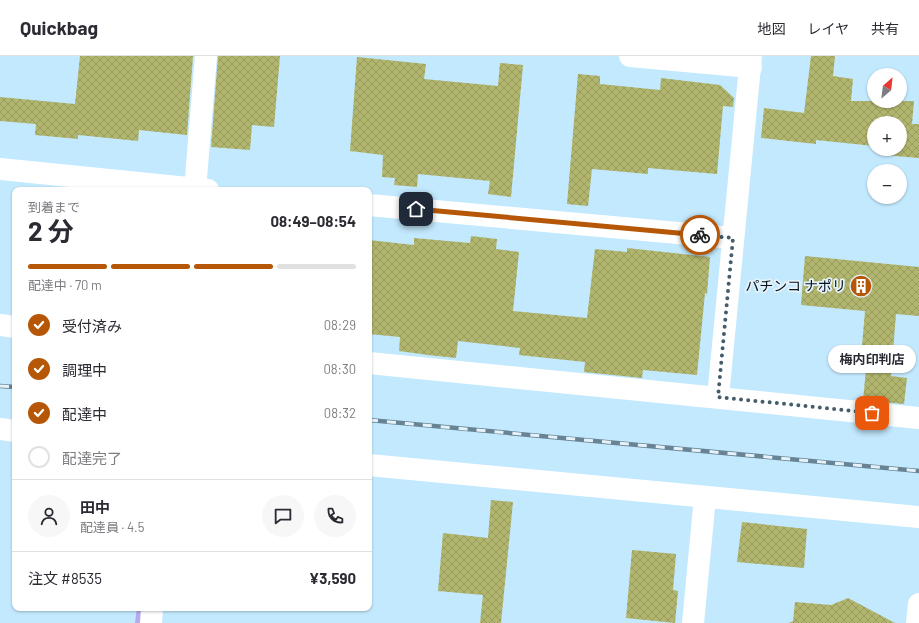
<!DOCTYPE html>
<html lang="ja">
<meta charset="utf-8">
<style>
body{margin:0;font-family:Barlow,"Noto Sans JP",sans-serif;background:#f7f7f7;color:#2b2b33;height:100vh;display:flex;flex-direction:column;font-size:15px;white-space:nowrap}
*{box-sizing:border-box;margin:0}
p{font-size:13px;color:#7c7c81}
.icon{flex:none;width:22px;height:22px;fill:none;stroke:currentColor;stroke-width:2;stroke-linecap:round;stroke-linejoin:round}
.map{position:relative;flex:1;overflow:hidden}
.sheet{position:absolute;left:12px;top:131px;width:360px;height:424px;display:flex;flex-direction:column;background:#fff;border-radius:8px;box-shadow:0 1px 3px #0004}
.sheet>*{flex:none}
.needle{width:26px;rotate:28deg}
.controls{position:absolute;left:867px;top:12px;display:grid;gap:8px}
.controls a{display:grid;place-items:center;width:40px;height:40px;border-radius:50%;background:#fff;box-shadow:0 1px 3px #0004;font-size:20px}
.pin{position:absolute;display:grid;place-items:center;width:34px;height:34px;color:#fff;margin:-17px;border-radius:8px;box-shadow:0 2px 6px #0006}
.courier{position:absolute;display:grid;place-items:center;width:40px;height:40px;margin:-20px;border:3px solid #b55706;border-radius:50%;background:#fff;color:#222;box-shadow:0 1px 5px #0007}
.bubble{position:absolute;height:28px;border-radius:14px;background:#fff;box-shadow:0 1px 3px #0004;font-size:13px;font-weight:700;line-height:28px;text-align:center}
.overview em{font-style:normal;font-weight:700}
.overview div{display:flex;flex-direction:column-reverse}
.overview{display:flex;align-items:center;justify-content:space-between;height:68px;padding:0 16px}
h1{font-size:26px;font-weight:700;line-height:30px}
.bar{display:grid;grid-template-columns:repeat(4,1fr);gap:6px 4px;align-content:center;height:48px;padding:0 16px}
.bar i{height:5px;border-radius:3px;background:#e1e1e2}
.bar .on{background:#b55706}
.bar p{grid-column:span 4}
.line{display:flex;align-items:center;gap:10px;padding:0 16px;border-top:1px solid #e1e1e2}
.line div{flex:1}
.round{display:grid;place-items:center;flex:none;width:42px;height:42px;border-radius:21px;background:#f7f7f7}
ol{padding:0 16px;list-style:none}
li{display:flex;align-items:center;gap:12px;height:44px}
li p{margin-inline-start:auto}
li .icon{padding:4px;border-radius:50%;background:#b55706;color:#fff;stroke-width:4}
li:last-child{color:#7c7c81}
li i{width:22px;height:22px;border:2px solid #e1e1e2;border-radius:50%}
header{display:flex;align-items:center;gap:24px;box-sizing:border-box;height:56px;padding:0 20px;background:#fff;border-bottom:1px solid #e1e1e2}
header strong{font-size:19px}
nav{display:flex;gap:22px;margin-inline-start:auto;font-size:14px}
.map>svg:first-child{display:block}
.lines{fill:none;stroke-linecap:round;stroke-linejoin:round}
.stream{stroke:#b5abed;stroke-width:8}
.building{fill:url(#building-cross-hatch)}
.street{stroke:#fff;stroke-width:22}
.secondary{stroke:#fff;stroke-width:22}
.rail-casing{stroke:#688394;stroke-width:4.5}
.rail{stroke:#e5f2f9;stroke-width:3;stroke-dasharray:9;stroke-linecap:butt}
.done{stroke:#445c6b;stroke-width:4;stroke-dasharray:0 7.2}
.route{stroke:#b55706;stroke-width:5}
.labels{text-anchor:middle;stroke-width:3.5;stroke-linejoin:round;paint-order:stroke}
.poi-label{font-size:14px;fill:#00101c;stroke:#e5f2f9;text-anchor:end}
</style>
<header>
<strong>Quickbag</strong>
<nav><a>地図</a><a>レイヤ</a><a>共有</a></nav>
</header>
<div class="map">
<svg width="919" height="567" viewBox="0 0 919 567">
<defs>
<pattern id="building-cross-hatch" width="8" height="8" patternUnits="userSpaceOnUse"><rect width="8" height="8" fill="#b1b56d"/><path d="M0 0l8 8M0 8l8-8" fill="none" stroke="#969b5e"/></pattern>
</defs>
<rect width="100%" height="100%" fill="#c3e9fe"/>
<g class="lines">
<!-- stream -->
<path class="stream" d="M139,567L141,552"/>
</g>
<!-- building -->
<g class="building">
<path d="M80,0H193L187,79L139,74L138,85L78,79V83L35,79L36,68L0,65V41L75,48Z"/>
<path d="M218,0H280L274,71L252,69L250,94L211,91Z"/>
<path d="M811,0H835L833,20L853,23L851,45H914L912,68H919V102L884,99L885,93H900V67H874V90L816,84V88L761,82L764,52L804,57Z"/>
<path d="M357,1L426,8L424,23L498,30L500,7L523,9L511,141L488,138L490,125L418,118L417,131L394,129L395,122L382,121L383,99L350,95Z"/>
<path d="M578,18L600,20V28L660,34L661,22L720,29L734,42L733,51L723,50L717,118L648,112V118L592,113L588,150L567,148Z"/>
<path d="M471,180L497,183L496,193L519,196L513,255L587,262L595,193L627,196V192L710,201L707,238L705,237L697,319L643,314L642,322L584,316L585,306L519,299L520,292L458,285L456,302L428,299L399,295L400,281L369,278V184L414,189V182L470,187Z"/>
<path d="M805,200L919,211V260L896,258L891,320L907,322L904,348L863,344L866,314L860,313L865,255L801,249Z"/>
<path d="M491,444L513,446L501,567H480L483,539L438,535L443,477L488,482Z"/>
<path d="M742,466L807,473L804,512L737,506Z"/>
<path d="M632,494L676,498L673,534L678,535L675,567L626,562Z"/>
<path d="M848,542L895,567H789L793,565L795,546L831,549Z"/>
</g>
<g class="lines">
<!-- street -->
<g class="street">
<path d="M630,0L751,11"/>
<path d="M0,113L208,134"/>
<path d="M195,134L206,0"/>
<path d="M369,149L733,182"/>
<path d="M0,269L15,271"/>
<path d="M369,307L919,362"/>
<path d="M718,341L751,0"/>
<path d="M0,373L15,375"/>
<path d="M369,409L919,461"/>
<path d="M151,567L152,552"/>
<path d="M693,567L705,441"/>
</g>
<!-- secondary -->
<path class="secondary" d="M917,567L919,548"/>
<!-- rail casing -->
<g class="rail-casing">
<g id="rail">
<path d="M0,330L15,331"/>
<path d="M369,364L919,415"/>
</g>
</g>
<!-- rail -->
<use href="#rail" class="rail"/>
</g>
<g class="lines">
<!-- done -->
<path class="done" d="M700,179L733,182L718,341L872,357"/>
<!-- route -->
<path class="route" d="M416,153L700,179"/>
</g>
<!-- icons -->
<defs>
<g id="building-disc" transform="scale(1.15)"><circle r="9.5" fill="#b55706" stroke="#e5f2f9"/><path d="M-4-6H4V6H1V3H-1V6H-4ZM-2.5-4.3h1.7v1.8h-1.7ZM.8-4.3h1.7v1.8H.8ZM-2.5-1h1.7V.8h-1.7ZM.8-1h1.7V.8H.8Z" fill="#fff"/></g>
</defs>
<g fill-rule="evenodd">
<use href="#building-disc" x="861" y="230"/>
</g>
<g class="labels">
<!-- poi labels -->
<g class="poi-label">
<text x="846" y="235">パチンコ ナポリ</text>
</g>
</g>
</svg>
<div class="controls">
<a><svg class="needle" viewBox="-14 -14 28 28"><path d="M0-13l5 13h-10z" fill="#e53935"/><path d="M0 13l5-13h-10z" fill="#7c7c81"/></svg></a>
<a>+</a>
<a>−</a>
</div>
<div class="pin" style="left:872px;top:357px;background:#ea580c"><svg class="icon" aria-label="bag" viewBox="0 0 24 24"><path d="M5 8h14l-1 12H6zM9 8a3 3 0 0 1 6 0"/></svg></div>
<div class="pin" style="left:416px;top:153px;background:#1f2937"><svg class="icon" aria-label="home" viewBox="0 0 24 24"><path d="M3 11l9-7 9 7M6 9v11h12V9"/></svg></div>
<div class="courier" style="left:700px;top:179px"><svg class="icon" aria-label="bike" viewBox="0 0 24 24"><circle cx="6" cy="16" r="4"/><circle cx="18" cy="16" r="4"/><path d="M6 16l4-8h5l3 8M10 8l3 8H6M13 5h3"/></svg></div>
<div class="bubble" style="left:828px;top:289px;width:88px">梅内印判店</div>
<section class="sheet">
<div class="overview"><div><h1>2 分</h1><p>到着まで</p></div><em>08:49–08:54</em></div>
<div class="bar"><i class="on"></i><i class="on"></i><i class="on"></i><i></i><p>配達中 · 70 m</p></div>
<ol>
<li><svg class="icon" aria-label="check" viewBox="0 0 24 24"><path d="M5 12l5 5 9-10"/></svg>受付済み<p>08:29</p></li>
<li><svg class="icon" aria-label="check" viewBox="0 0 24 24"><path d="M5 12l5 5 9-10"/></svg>調理中<p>08:30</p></li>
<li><svg class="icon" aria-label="check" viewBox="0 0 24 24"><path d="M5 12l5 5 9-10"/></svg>配達中<p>08:32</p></li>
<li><i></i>配達完了</li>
</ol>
<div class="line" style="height:72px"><a class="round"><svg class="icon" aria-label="person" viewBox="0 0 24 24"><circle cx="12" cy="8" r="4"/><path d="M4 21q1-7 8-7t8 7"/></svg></a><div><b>田中</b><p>配達員 · 4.5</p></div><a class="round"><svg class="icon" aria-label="chat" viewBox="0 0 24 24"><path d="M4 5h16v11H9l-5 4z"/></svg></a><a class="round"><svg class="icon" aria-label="phone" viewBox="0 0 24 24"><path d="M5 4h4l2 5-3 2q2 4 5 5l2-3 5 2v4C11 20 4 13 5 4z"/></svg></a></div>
<div class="line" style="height:52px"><div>注文 #8535</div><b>¥3,590</b></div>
</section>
</div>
